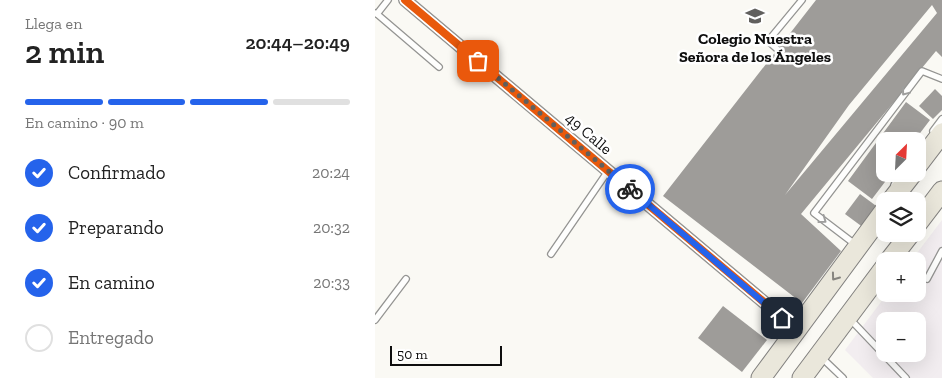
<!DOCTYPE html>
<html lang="es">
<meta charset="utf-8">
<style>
body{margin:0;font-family:"Zilla Slab",serif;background:#f6f6f6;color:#222;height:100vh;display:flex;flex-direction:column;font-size:19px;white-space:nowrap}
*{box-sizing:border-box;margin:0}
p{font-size:16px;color:#767676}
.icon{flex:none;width:28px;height:28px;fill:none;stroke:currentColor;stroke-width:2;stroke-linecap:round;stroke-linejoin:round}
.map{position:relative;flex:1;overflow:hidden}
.details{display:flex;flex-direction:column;background:#fff;width:375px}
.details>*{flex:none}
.needle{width:32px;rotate:24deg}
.controls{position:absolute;left:501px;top:132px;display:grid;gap:10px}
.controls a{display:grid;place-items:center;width:50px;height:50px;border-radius:10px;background:#fff;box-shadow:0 5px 20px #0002;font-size:25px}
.scale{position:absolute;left:15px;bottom:12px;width:112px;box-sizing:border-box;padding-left:5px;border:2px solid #0e0e0e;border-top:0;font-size:14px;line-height:18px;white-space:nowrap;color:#0e0e0e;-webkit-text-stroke:4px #fff;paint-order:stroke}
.pin{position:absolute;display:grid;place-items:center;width:42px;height:42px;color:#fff;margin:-21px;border-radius:10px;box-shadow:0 2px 8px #0006}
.courier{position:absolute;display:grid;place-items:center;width:50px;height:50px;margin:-25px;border:4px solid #2563eb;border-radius:50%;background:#fff;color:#222;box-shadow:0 1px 6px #0007}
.summary em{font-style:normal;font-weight:600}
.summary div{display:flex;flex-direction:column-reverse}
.summary{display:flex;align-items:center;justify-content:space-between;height:85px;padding:0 25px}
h1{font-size:32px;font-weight:600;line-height:38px}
.bar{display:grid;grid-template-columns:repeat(4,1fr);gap:8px 5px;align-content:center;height:60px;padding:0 25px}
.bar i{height:6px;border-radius:4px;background:#e0e0e0}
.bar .on{background:#2563eb}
.bar p{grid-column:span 4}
ol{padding:0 25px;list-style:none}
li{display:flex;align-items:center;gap:15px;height:55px}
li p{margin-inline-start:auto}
li .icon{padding:5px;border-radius:50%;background:#2563eb;color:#fff;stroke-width:4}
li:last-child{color:#767676}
li i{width:28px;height:28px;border:2px solid #e0e0e0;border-radius:50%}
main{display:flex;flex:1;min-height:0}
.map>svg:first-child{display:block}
.industrial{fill:#f2edf0;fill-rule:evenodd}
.building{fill:#9e9c99;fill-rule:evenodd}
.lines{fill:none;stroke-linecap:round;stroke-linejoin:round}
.lane-casing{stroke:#949492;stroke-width:8}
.street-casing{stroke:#949492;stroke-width:14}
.primary-casing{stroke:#82817f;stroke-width:21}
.lane{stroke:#fefefd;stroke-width:5.5}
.street{stroke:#fefefd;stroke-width:11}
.primary{stroke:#eae7db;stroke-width:19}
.cycleway-casing{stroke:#fff;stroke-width:11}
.cycleway{stroke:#e8590c;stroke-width:8}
.oneway{stroke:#9e9e9d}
.oneway2{stroke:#87857f}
.done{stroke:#61605e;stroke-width:5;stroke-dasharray:0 9}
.route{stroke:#2563eb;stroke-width:6}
.labels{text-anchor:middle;stroke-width:5;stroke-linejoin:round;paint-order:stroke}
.poi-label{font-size:16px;font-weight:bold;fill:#0e0e0e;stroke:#fff}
.street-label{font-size:16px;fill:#0e0e0e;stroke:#fff}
</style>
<main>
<section class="details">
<div class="summary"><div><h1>2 min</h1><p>Llega en</p></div><em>20:44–20:49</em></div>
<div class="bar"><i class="on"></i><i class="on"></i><i class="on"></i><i></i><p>En camino · 90 m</p></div>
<ol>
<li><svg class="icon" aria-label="check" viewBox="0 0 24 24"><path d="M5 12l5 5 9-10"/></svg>Confirmado<p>20:24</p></li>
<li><svg class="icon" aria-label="check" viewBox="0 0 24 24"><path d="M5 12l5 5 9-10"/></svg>Preparando<p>20:32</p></li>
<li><svg class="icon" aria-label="check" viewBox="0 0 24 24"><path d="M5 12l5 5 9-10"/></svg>En camino<p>20:33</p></li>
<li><i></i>Entregado</li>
</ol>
</section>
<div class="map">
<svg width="567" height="378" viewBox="0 0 567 378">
<rect width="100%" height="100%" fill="#faf9f4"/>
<!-- industrial -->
<path class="industrial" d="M567,220V378H498L470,350L512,294H542V261H536ZM510,321H542V354H510Z"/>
<!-- building -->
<g class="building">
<path d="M441,0H567V57L561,51L426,214L466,251L427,303L288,196ZM557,5L562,13L410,195L474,105Z"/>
<path d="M560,89L567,96V110L558,119L544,106Z"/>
<path d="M531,102L555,120L539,141H510V174H516L497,199L473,181Z"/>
<path d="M485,194L504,208L489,228L470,214Z"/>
<path d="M348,306L392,340L367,372L323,338Z"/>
</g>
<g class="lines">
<!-- lane casing -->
<g class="lane-casing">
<g id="lane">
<path d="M0,13L2,14L13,0"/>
<path d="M2,14L64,67"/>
<path d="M402,49L393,41L427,0"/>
<path d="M558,131L567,119"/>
<path d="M519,185L525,174"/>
<path d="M481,245L439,213L547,71L567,79"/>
<path d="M176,254L233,171"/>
<path d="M552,279L567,251"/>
<path d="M474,318L531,378"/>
<path d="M0,320L31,279"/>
<path d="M446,357L468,378"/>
</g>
</g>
<!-- street casing -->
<g class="street-casing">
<path id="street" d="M30,0L422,330"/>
</g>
<!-- primary casing -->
<g class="primary-casing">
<g id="primary">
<path d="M542,166L567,133"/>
<path d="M516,201L537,174"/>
<path d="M542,224L567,191"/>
<path d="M514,261L535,234"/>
<path d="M386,378L510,210"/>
<path d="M427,378L510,267"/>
</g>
</g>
<!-- lane -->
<use href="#lane" class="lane"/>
<!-- street -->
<use href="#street" class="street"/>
<!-- primary -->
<use href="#primary" class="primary"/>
<!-- cycleway casing -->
<g class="cycleway-casing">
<path id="cycleway" d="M30,0L422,330"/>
</g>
<!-- cycleway -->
<use href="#cycleway" class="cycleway"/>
</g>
<!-- one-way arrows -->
<defs><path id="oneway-chevron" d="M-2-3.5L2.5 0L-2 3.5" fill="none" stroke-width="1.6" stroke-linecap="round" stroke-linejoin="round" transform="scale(1.25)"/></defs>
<g class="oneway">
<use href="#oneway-chevron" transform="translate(530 92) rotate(127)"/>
<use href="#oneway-chevron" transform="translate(448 220) rotate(36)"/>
</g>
<use class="oneway2" href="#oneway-chevron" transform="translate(460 277) rotate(126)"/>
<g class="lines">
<!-- done -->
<path class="done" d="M103,61L255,189"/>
<!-- route -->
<path class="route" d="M255,189L407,318"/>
</g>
<!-- icons -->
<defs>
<g id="school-bare" transform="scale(1.5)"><path d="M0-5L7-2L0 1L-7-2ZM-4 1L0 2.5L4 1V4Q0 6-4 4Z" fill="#61605e" stroke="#fff" stroke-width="2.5" paint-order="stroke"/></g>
</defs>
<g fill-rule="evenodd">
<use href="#school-bare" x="380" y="16"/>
</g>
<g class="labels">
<!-- poi labels -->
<g class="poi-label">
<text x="380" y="44">Colegio Nuestra<tspan x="380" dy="18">Señora de los Ángeles</tspan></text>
</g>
<!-- street labels -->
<g class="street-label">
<text transform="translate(214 133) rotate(40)" y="6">49 Calle</text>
</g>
</g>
</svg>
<div class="controls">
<a><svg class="needle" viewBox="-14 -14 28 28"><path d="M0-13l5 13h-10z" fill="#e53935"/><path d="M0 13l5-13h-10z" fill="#767676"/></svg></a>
<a><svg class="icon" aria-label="layers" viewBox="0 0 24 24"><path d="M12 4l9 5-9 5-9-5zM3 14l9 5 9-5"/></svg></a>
<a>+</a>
<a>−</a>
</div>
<div class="scale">50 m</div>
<div class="pin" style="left:103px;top:61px;background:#ea580c"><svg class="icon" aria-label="bag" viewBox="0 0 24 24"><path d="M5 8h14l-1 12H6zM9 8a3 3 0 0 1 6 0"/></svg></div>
<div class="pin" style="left:407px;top:318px;background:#1f2937"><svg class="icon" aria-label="home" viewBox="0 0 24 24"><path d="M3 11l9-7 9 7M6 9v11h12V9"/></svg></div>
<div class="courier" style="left:255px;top:189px"><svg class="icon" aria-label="bike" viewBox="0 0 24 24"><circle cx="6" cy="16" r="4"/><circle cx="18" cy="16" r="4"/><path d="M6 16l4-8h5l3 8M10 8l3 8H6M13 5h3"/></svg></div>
</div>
</main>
